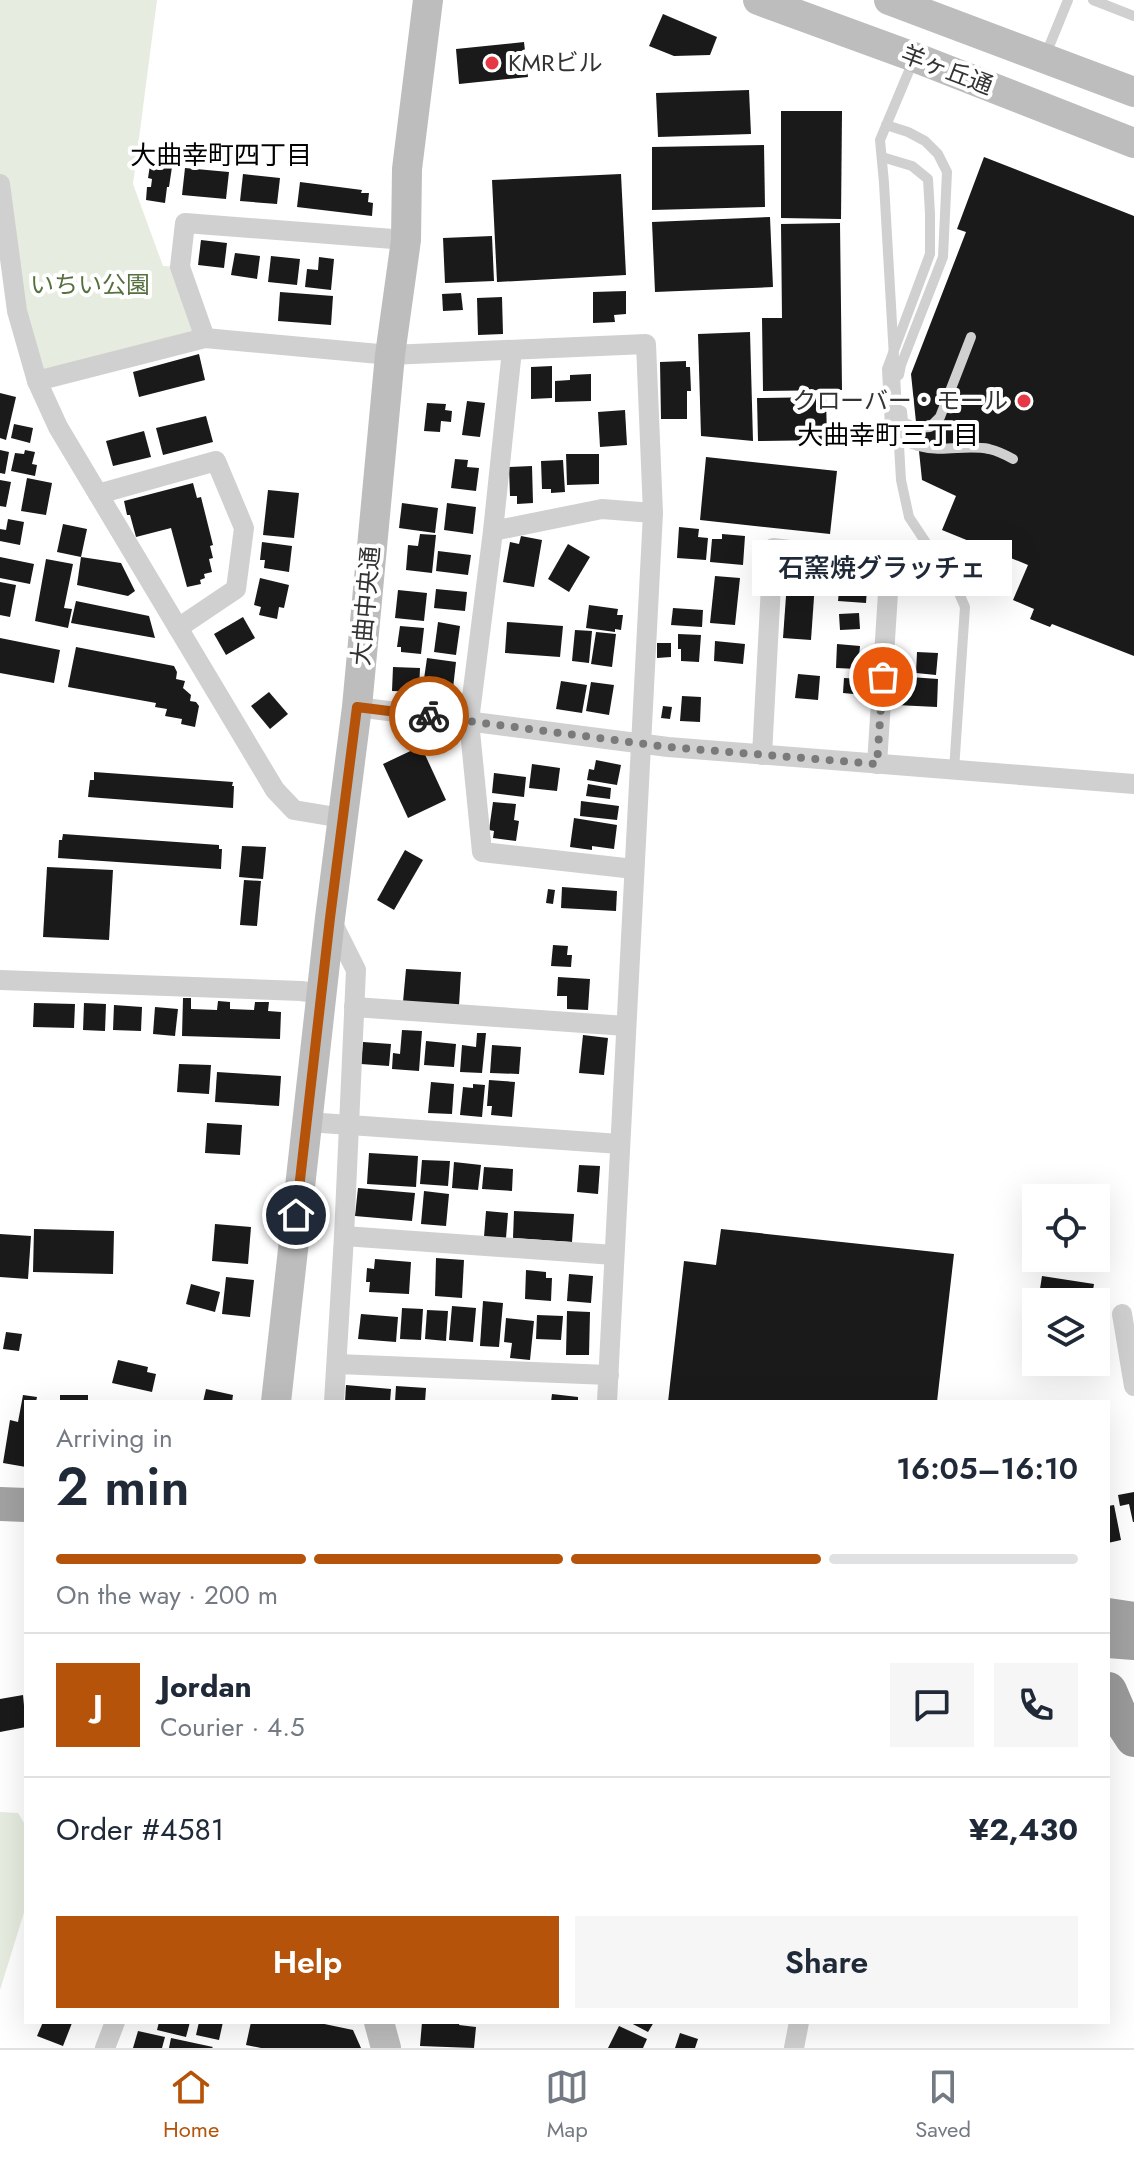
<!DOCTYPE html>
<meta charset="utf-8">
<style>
body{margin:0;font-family:Jost,"Noto Sans JP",sans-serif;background:#f6f6f7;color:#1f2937;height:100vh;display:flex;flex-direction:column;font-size:30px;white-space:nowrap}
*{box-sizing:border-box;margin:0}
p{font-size:26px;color:#747a83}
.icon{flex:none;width:44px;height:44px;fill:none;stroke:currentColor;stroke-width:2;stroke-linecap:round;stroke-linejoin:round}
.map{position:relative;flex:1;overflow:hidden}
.details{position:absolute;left:24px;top:1400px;width:1086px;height:624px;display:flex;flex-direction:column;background:#fff;border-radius:0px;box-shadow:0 8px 32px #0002}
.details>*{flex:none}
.controls{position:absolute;left:1022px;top:1184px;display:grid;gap:16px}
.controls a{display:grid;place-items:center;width:88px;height:88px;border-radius:0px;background:#fff;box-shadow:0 8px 32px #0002;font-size:40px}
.pin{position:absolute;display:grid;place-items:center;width:68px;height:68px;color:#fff;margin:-34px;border:4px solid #fff;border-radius:50%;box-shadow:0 2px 8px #0007}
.courier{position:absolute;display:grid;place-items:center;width:80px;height:80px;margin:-40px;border:6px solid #b45309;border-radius:50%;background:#fff;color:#222;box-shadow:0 2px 10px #0007}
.bubble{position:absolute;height:56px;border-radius:0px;background:#fff;box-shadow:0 8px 32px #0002;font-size:26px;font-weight:600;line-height:56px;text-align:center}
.summary em{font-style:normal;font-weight:600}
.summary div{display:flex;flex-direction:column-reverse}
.summary{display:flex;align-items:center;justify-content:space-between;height:136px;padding:0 32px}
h1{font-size:52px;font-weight:600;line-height:60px}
.bar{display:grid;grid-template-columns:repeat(4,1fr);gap:12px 8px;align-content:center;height:96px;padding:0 32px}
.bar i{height:10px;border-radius:6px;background:#e0e1e3}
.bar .active{background:#b45309}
.bar p{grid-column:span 4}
.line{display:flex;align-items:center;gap:20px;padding:0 32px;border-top:2px solid #e0e1e3}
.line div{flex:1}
.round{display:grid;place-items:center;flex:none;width:84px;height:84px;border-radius:0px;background:#f6f6f7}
.cta{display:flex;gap:16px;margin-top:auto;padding:16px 32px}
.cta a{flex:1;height:92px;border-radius:0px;background:#b45309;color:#fff;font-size:32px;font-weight:600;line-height:92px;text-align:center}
.cta a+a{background:#f6f6f7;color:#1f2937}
.dock{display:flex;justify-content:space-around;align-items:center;height:112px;border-top:2px solid #e0e1e3;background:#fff;font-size:22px;color:#747a83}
.dock a{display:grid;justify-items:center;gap:4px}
.dock .active{color:#b45309}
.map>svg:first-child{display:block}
.green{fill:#e6ecdf}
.building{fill:#1a1a1a}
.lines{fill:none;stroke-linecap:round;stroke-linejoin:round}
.service{stroke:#d0d0d0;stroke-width:10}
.minor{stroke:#d0d0d0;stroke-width:20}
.secondary{stroke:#bdbdbd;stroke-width:30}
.trunk{stroke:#a2a2a2;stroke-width:34}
.motorway{stroke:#9a9a9a;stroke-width:38}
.service-bridge{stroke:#d0d0d0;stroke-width:10}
.done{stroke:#7a7a7a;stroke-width:8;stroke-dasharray:0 14.4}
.route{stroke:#b45309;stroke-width:10}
.poi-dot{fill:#e63946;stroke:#fff;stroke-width:3}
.labels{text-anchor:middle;stroke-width:8;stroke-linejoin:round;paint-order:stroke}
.poi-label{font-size:24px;fill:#333;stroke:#fff;text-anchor:start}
.street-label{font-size:24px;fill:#333;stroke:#fff}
.park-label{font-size:24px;fill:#56703f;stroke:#fff}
.neighbourhood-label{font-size:26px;fill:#000;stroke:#fff}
</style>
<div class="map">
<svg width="1134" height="2048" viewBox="0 0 1134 2048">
<rect width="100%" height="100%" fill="#fff"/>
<!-- green -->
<g class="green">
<path d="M0,0H157L133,184L163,266L180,267L205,338L37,381L0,184Z"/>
<path d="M0,1812L18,1813L26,1826V1906L0,1990Z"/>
</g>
<!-- building -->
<g class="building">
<path d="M663,14L717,37L710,55L674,56L649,46Z"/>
<path d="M524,42L528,77L459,84L456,49Z"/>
<path d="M749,90L751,134L658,137L656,93Z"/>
<path d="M781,111H842L841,219L781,218Z"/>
<path d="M764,145L765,207L652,210V147Z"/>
<path d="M984,157L1134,216V656L1052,624L1050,627L1030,619L1034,609L1013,600L1028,565L942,530L956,496L922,480L911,374L966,232L957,229Z"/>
<path d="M150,165L172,167L169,187H167L165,203L146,200L147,187H151L152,179L148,178Z"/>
<path d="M185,168L229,172L226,199L182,195Z"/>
<path d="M243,174L280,178L277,204L240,201Z"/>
<path d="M621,174L626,275L497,282L492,180Z"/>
<path d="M300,182L362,190L361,193H369L368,202L373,203L372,216L297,207Z"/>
<path d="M770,217L773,287L655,292L652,222Z"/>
<path d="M840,223L842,390L763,391L762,318H782L781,224Z"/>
<path d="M492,236L494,281L445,283L443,238Z"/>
<path d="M201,240L227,243L224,268L198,265Z"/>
<path d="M235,253L260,256L257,279L231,275Z"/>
<path d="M271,256L300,259L297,285L268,282Z"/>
<path d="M319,257L334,259L331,290L305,287L307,269L318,270Z"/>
<path d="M626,291V314L614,315L615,322L593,323V292Z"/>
<path d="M280,292L333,296L331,325L278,321Z"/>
<path d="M461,293L463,310L443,311L442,294Z"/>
<path d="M502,297L503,334L478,335L477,298Z"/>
<path d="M750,332L753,441L701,436L698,334Z"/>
<path d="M199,354L205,380L139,397L133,372Z"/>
<path d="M686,361V367H690L691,391H687V419H661L660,362Z"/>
<path d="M552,366V398L531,399V367Z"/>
<path d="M591,374V401L555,402V381L570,380V375Z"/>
<path d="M0,393L16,397L6,440L0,438Z"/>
<path d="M826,397L827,440L758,441L757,398Z"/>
<path d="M467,401L485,403L480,437L462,435Z"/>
<path d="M427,403L446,404L445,410L452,411L451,422L441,421L440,432L424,431Z"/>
<path d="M625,410L627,445L600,447L598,412Z"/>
<path d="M206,416L213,442L163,455L156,428Z"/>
<path d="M14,424L33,428L30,443L11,438Z"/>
<path d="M144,431L151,457L113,466L106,441Z"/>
<path d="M0,450L9,452L5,474L0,473Z"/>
<path d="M25,450L35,452L32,464L37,465L35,476L11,471L15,453L24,454Z"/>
<path d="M566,454H599V484L567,485Z"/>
<path d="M706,457L837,471L830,534L700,520Z"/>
<path d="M455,459L468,460L467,467L479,468L476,491L451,488Z"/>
<path d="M563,460L565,492L551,493V489H542L541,461Z"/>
<path d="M532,466L533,503L517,504V496H510L509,467Z"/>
<path d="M27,478L52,483L46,515L21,511Z"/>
<path d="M0,480L11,482L6,507L0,506Z"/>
<path d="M193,483L197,498L201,497L213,545L210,546L213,558L209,559L212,572L204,574L205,578L200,580L201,584L187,587L171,528L136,537L130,515H127L124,501Z"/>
<path d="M268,490L299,493L294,538L263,535Z"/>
<path d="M402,503L438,508L435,533L399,528Z"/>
<path d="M447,503L476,507L473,534L444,530Z"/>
<path d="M8,519L24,522L20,545L0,541V529L6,530Z"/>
<path d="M63,524L87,529L81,557L57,552Z"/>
<path d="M679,527L699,529L698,537L708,538L706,560L677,558Z"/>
<path d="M420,534L436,535L432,573L406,570L408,545L418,546Z"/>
<path d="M722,534L745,536L743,565L710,562L712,539H722Z"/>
<path d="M521,536L542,540L534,587L503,582L510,542L519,544Z"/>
<path d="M262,542L292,546L289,572L264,568L265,560H260Z"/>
<path d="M568,544L590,557L569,592L548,579Z"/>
<path d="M438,551L471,555L468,575L436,571Z"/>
<path d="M0,557L34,564L30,584L0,578Z"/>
<path d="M81,557L121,563L135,591L128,596L77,585Z"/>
<path d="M46,559L73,564L64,608L72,609L68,628L35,621Z"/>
<path d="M847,572L868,574L866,603L838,601L840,581H846Z"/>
<path d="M715,576L740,578L735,625L710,623Z"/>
<path d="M260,578L289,585L284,608L279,607L277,619L259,615L261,607L254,605Z"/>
<path d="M0,582L16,585L10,617L0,615Z"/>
<path d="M787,582L815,583L811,640L783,638Z"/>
<path d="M436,589L467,592L465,611L434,608Z"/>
<path d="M398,590L427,593L424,621L395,618Z"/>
<path d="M76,601L149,616L155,638L71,623Z"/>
<path d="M589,605L618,609L617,615H623L621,630L615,629V632L586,628Z"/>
<path d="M673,608L703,610L702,627L671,625Z"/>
<path d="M859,613L860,629L840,630L839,614Z"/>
<path d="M243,617L255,638L226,655L214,634Z"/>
<path d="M438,622L460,626L456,655L434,652Z"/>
<path d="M507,622L563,626L560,657L505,653Z"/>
<path d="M400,626L424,628L421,654L401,652V647H397Z"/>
<path d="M575,630L592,631L589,663L572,661Z"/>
<path d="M596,632L616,634L612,667L591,664Z"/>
<path d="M678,634L701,635L699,662L681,661V649H678Z"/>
<path d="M0,638L60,650L54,683L0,673Z"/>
<path d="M715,641L745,644L743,664L714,661Z"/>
<path d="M657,643H671V657L657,658Z"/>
<path d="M837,644L860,646L858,669L836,668Z"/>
<path d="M76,647L174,666L177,672L176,679L185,681L183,688L191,695L190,701L196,702L199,706L195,727L181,724L182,719L165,716L167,709L155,707L156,703L68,687Z"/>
<path d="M917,652L938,653L936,675L916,673Z"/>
<path d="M427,658L456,662L452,697L422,693Z"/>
<path d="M393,667L420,668L419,692L392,691Z"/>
<path d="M798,674L820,676L818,700L795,698Z"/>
<path d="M910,677L938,679L937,707L896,705L897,687H909Z"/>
<path d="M844,678L865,679L864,695L843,693Z"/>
<path d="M561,681L587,685L582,713L556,709Z"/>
<path d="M591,682L614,685L609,715L586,711Z"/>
<path d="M269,692L288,714L270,729L251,706Z"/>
<path d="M682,696L701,697L700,722L680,721Z"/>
<path d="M663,706L672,707L670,719L661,718Z"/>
<path d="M421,746L446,800L408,818L383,764Z"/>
<path d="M596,760L621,765L617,785L587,780L589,769L594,770Z"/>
<path d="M532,764L560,768L557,791L529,788Z"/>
<path d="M94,772L233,782L232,786H234L233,808L88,797L90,780H94Z"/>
<path d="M494,773L526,777L524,797L492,793Z"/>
<path d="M588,784L611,788L610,799L586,796Z"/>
<path d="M581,801L619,806L617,820L580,816Z"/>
<path d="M493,802L516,804L514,820L519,821L516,841L493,838L494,831L489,830Z"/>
<path d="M574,818L617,825L614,849L592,846V850L570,847Z"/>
<path d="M63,834L219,845V849H222L221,869L58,858L59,840H62Z"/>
<path d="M242,846L266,847L263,879L239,877Z"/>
<path d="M405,850L423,860L394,910L377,900Z"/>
<path d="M47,867L113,870L109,940L43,937Z"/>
<path d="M244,880L261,881L257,926L240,925Z"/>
<path d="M562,887L617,891L616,911L561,908Z"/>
<path d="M548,889L555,890L553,904L546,903Z"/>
<path d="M553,945L568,946L567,955H572L571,967L551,966Z"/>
<path d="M406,969L461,972L459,1005L403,1002Z"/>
<path d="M558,977L590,979L588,1010L567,1009V996H557Z"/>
<path d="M183,998H191V1009L217,1010L218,1001L230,1002V1009L254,1010L255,1002H269L268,1011L281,1012L280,1039L182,1036Z"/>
<path d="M34,1003L75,1004L74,1028L33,1027Z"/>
<path d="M84,1003L106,1004L105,1031L83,1030Z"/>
<path d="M114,1005L142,1007L141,1031L113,1030Z"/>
<path d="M155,1007L178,1009L175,1036L153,1034Z"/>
<path d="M402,1030L422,1031L419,1071L392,1069L393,1053L400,1054Z"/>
<path d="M477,1033H486L482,1073L460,1072L462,1045L476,1047Z"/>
<path d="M583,1035L608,1038L604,1075L579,1073Z"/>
<path d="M426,1041L456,1044L454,1067L424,1065Z"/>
<path d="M363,1042L391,1044L389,1066L361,1064Z"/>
<path d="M492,1045L521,1047L519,1074L490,1073Z"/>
<path d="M179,1064L211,1065L209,1094L177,1092Z"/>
<path d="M217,1072L281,1076L279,1106L215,1102Z"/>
<path d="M489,1080L515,1082L512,1117L491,1115L492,1106H487Z"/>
<path d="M431,1082L454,1084L452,1114L428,1113Z"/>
<path d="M473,1084L485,1085L482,1117L460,1115L463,1087L473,1088Z"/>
<path d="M207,1123L242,1125L240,1155L205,1153Z"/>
<path d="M369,1153L418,1156L416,1187L367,1184Z"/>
<path d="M422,1160L450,1161L448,1186L420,1184Z"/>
<path d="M454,1162L481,1165L478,1190L452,1188Z"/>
<path d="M579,1165L600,1166L598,1194L577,1192Z"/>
<path d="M484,1167L513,1169L512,1191L482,1189Z"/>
<path d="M358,1188L415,1193L412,1221L355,1216Z"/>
<path d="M424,1191L449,1194L446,1226L421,1224Z"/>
<path d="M486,1211L508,1213L506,1238L484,1237Z"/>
<path d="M514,1211L574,1214L572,1242L513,1238Z"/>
<path d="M215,1224L251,1227L248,1264L212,1261Z"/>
<path d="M34,1229L114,1231L113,1274L33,1272Z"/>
<path d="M721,1229L954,1254L937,1402H668L684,1261L716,1265Z"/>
<path d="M0,1234L31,1236L28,1279L0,1277Z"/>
<path d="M436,1258L464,1260L462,1298L435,1296Z"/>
<path d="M375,1259L411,1262L409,1294L369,1292L370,1282H366L367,1268L374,1269Z"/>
<path d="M526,1270L546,1272V1278H552L551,1301L525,1299Z"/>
<path d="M569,1274L593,1276L591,1303L567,1301Z"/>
<path d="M1042,1276L1094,1284L1091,1302H1038Z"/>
<path d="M226,1277L254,1280L250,1317L222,1314Z"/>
<path d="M191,1284L220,1292L215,1312L186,1304Z"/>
<path d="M483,1301L503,1303L499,1347L480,1346Z"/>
<path d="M452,1306L476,1308L473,1342L449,1340Z"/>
<path d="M402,1308L423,1309L421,1340L400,1339Z"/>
<path d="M427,1310L448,1311L446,1341L425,1339Z"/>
<path d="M567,1311L590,1312L589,1355H566Z"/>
<path d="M361,1314L398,1317L396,1342L358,1339Z"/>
<path d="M537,1315L563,1316L561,1340L536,1339Z"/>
<path d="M506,1318L534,1321L530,1360L510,1358L512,1343L504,1342Z"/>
<path d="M6,1332L22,1334L19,1351L3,1349Z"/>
<path d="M118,1360L148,1367L147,1372L156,1374L152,1392L112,1383Z"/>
<path d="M346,1385L391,1389L390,1402H345Z"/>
<path d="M396,1386L426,1388L425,1402H395Z"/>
<path d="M206,1389L233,1395L232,1402H203Z"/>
<path d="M552,1394L578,1397V1402H551Z"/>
<path d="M23,1395L37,1397L36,1402H26V1467L3,1463L10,1420L18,1422Z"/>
<rect x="60" y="1395" width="28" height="7"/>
<path d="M1134,1492V1522H1133L1129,1504L1120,1506L1118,1495Z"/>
<path d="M1114,1505L1121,1540L1108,1543V1506Z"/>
<path d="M23,1695L26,1727L0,1732V1699Z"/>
<path d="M43,2022L72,2023L63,2046L37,2036Z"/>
<path d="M159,2022H190L186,2037L157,2030Z"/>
<path d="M199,2022H223L219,2040L196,2035Z"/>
<path d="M251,2022H315L353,2030L361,2048H261L246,2045Z"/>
<path d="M422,2022H460L459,2025L476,2027L474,2048L420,2046Z"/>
<path d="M629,2022H654L648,2032Z"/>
<path d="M619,2026L647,2039L643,2048H608Z"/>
<path d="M138,2031L165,2037L162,2048H133Z"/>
<path d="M680,2033L698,2039L695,2048H675Z"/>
<path d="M171,2038L213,2047L212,2048H169Z"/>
</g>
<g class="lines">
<!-- service -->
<g class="service">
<path d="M1093,0L1134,16"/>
<path d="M1046,54L1068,0"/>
<path d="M914,59L880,140L884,183L901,480L909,517L958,591L965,607L954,770"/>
<path d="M886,125L908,132L925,141L938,154L947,172L943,257L901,365L899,375"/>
<path d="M882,157L912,166L928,179L930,214"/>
<path d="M902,411L903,422L917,428L930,427L940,417L971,337"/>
<path d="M918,446C944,453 965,444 989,449C997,451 1006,455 1013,459"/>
</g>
<!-- minor -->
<g class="minor">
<path d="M0,184L17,311L37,381L58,427L275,790L294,810L342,818"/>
<path d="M205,338L180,267L185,223L406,240"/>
<path d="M512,350L493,531L469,721L482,852L634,869"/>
<path d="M37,381L205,338L390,355L646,344L653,513L607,1402"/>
<path d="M98,494L216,461L244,528L236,589L178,628"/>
<path d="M493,531L602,509L653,513"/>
<path d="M357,707L668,747L1134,784"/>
<path d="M762,755L773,548L890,562L877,764"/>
<path d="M330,918L356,970L344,1236L334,1402"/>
<path d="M0,980L301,991L322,994"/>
<path d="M354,1007L626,1026"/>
<path d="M307,1122L620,1144"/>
<path d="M344,1236L614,1255"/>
<path d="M1122,1314L1134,1386"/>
<path d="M337,1364L609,1375"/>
<path d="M105,2048L115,2022"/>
<path d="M794,2048L799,2022"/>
</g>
<!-- secondary -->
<g class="secondary">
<path d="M758,0L914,57L1134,143"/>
<path d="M889,0L1134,92"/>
<path d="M276,1402L330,918L357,707L390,355L406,240L407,169L428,0"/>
<path d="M379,2022L386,2048"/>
</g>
<!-- trunk -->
<g class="trunk">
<path d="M0,1504L26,1505"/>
<path d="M1108,1615L1134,1619"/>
<path d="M1108,1641L1134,1643"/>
</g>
<!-- motorway -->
<path class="motorway" d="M1108,1691L1117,1712L1134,1738"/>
<!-- service-bridge -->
<path class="service-bridge" d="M918,446C906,442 896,439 890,427L887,369L930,254V214"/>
</g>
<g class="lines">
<!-- done -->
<path class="done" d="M429,716L668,747L877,764L883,677"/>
<!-- route -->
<path class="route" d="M296,1215L330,918L357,707L429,716"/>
</g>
<!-- markers -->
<g class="poi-dot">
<circle cx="492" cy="63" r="8"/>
<circle cx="1024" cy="401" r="8"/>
</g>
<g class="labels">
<!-- poi labels -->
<g class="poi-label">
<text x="508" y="71">KMRビル</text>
<text x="1008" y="409" text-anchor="end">クローバー・モール</text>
</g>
<!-- street labels -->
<g class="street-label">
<text transform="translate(947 70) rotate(21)" y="8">羊ヶ丘通</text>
<text transform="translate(366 606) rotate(-85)" y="8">大曲中央通</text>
</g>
<!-- park labels -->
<g class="park-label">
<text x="90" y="293">いちい公園</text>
</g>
<!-- neighbourhood labels -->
<g class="neighbourhood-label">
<text x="221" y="164">大曲幸町四丁目</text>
<text x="888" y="444">大曲幸町三丁目</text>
</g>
</g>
</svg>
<div class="controls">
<a><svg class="icon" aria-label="locate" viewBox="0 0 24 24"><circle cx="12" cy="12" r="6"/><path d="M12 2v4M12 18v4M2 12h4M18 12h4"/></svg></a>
<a><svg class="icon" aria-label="layers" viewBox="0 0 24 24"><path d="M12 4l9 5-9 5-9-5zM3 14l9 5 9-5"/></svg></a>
</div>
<div class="pin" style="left:883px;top:677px;background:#ea580c"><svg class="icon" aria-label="bag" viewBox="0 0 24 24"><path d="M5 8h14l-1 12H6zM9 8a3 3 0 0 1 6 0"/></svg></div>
<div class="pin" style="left:296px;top:1215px;background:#1f2937"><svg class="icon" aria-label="home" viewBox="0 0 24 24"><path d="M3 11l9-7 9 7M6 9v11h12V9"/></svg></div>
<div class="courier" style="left:429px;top:716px"><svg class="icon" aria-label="bike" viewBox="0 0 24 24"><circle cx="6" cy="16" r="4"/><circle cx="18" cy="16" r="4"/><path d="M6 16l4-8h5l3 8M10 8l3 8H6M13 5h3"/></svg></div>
<div class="bubble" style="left:752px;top:540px;width:260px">石窯焼グラッチェ</div>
<section class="details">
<div class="summary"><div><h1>2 min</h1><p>Arriving in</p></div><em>16:05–16:10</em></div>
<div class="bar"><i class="active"></i><i class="active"></i><i class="active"></i><i></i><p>On the way · 200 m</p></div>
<div class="line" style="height:144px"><b class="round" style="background:#b45309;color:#fff">J</b><div><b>Jordan</b><p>Courier · 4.5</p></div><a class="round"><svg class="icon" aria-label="chat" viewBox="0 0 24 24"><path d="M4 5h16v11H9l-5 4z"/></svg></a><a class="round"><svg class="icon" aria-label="phone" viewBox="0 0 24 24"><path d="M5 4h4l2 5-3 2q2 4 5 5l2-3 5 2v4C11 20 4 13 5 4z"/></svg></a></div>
<div class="line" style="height:104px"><div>Order #4581</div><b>¥2,430</b></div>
<div class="cta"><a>Help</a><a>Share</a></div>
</section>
</div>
<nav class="dock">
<a class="active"><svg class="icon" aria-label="home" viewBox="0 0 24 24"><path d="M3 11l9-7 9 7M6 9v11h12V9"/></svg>Home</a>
<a><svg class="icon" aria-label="map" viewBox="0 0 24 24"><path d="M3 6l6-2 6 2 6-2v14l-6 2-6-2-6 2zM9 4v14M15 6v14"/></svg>Map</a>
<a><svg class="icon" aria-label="saved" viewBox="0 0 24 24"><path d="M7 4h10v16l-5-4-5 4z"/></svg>Saved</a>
</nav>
